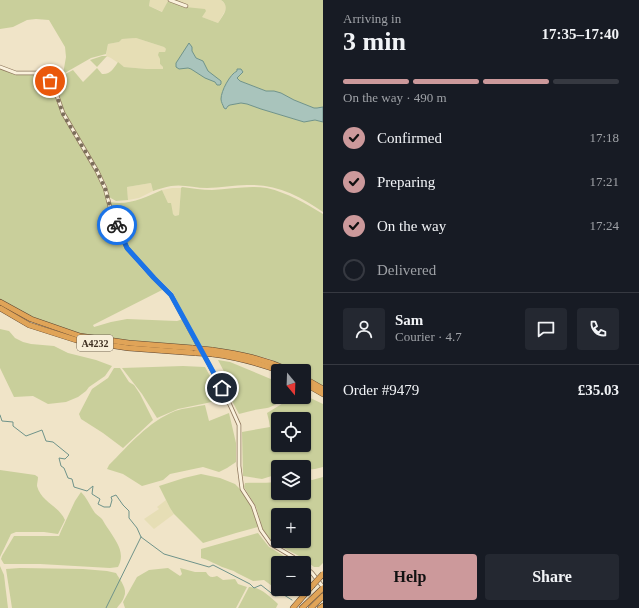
<!DOCTYPE html>
<meta charset="utf-8">
<style>
body{margin:0;font-family:"Times New Roman",serif;background:#242831;color:#f1f3f6;height:100vh;display:flex;flex-direction:column;font-size:15px;white-space:nowrap}
*{box-sizing:border-box;margin:0}
p{font-size:13px;color:#9ea1a6}
.icon{flex:none;width:22px;height:22px;fill:none;stroke:currentColor;stroke-width:2;stroke-linecap:round;stroke-linejoin:round}
.map{position:relative;flex:1;overflow:hidden}
.sheet{display:flex;flex-direction:column;background:#171b24;width:316px}
.sheet>*{flex:none}
.needle{width:26px;rotate:161deg}
.controls{position:absolute;left:271px;top:364px;display:grid;gap:8px}
.controls a{display:grid;place-items:center;width:40px;height:40px;border-radius:4px;background:#171b24;box-shadow:0 1px 3px #0004;font-size:20px}
.pin{position:absolute;display:grid;place-items:center;width:34px;height:34px;color:#fff;margin:-17px;border:2px solid #fff;border-radius:50%;box-shadow:0 1px 4px #0007}
.courier{position:absolute;display:grid;place-items:center;width:40px;height:40px;margin:-20px;border:3px solid #1a73e8;border-radius:50%;background:#fff;color:#222;box-shadow:0 1px 5px #0007}
.summary em{font-style:normal;font-weight:700}
.summary div{display:flex;flex-direction:column-reverse}
.summary{display:flex;align-items:center;justify-content:space-between;height:68px;padding:0 20px}
h1{font-size:26px;font-weight:700;line-height:30px}
.bar{display:grid;grid-template-columns:repeat(4,1fr);gap:6px 4px;align-content:center;height:48px;padding:0 20px}
.bar i{height:5px;border-radius:3px;background:#363941}
.bar .on{background:#cc999b}
.bar p{grid-column:span 4}
.line{display:flex;align-items:center;gap:10px;padding:0 20px;border-top:1px solid #363941}
.line div{flex:1}
.round{display:grid;place-items:center;flex:none;width:42px;height:42px;border-radius:4px;background:#242831}
ol{padding:0 20px;list-style:none}
li{display:flex;align-items:center;gap:12px;height:44px}
li p{margin-inline-start:auto}
li .icon{padding:4px;border-radius:50%;background:#cc999b;color:#111;stroke-width:4}
li:last-child{color:#9ea1a6}
li i{width:22px;height:22px;border:2px solid #363941;border-radius:50%}
.cta{display:flex;gap:8px;margin-top:auto;padding:8px 20px}
.cta a{flex:1;height:46px;border-radius:4px;background:#cc999b;color:#111;font-size:16px;font-weight:700;line-height:46px;text-align:center}
.cta a+a{background:#242831;color:#f1f3f6}
main{display:flex;flex:1;min-height:0}
.map>svg:first-child{display:block}
.farmland{fill:#e6deb5}
.green{fill:#c9cf9b;fill-rule:evenodd}
.water{fill:#a9c4bc;stroke:#6f938a}
.lines{fill:none;stroke-linecap:round;stroke-linejoin:round}
.stream{stroke:#6f938a;stroke-width:1}
.street-casing{stroke:#8d765c;stroke-width:4.5}
.highway-casing{stroke:#5b4430;stroke-width:6}
.street{stroke:#faf1dc;stroke-width:3}
.highway{stroke:#e0a458;stroke-width:5}
.highway-bridge-casing{stroke:#5b4430;stroke-width:6;stroke-linecap:butt}
.highway-bridge{stroke:#e0a458;stroke-width:5}
.done{stroke:#7c6e5b;stroke-width:4;stroke-dasharray:0 7.2}
.route{stroke:#1a73e8;stroke-width:5}
.labels{text-anchor:middle;stroke-width:4;stroke-linejoin:round;paint-order:stroke}
.shield{fill:#f7eed8;stroke:#756857;stroke-width:1}
.shield-label{font-size:10px;font-weight:bold;fill:#3d2e20}
</style>
<main>
<div class="map">
<svg width="323" height="608" viewBox="0 0 323 608">
<rect width="100%" height="100%" fill="#f0e4c8"/>
<!-- farmland -->
<g class="farmland">
<path d="M150,0H221L225,4L227,7L225,11L218,23L202,17L185,7L168,1L163,12L149,6Z"/>
<path d="M136,38L164,47L166,49V50L165,52H161L160,59V64L163,67L164,69H147L124,67L111,58L106,56L108,44L119,42L122,39Z"/>
<path d="M151,183L153,191L139,198L128,200L127,187Z"/>
<path d="M172,188H181L179,215L175,216L173,214L162,190Z"/>
<path d="M166,500L170,508L174,514L154,529L144,519L159,509L157,507Z"/>
</g>
<!-- green -->
<g class="green">
<path d="M0,0H150L149,6L162,12L168,1L185,7L205,9L206,11L202,17L218,23C223,15 231,7 221,0H323V107L317,108H314L294,100L281,93L274,91H266L240,81L237,78L241,69H237V71C230,74 221,91 221,99C221,102 223,105 224,108L227,109L228,106L230,105L241,103L247,104L261,109L304,122L315,120L323,122V212C300,196 276,184 247,185C234,185 220,188 207,188C195,188 183,184 171,186C165,187 159,189 153,191L151,183L127,187L128,200L116,201L109,197L106,184L102,177L80,141L60,106L52,81L73,70L83,82L97,68L102,74C110,75 114,68 118,62L124,67L147,69H163V67L160,64V59L158,55L159,52H165L166,49L164,47L136,38L122,39L119,42L108,44L106,54L91,58L63,74L66,57L65,47L49,20L36,19L27,20L13,27L0,29ZM192,51L196,58C206,62 202,65 207,71C211,75 216,78 221,81C209,82 201,74 191,69L188,68L178,60L181,56Z"/>
<path d="M102,56H107L97,67L90,60Z"/>
<path d="M0,69L12,73L45,74L54,90L56,99L63,116L95,171L104,189L108,206L125,248L141,268L164,289L93,325L94,327L111,322L127,319L177,321L183,319L198,346L115,342L60,330L0,301Z"/>
<path d="M182,187C192,188 202,190 212,190C230,189 249,185 267,188C288,193 305,203 323,214V386L304,375V371C291,371 281,363 269,359C247,353 223,349 200,346L173,293L141,262L128,247L112,211L110,202C128,206 146,197 162,190L168,203H171L173,214L175,216L179,215L181,188Z"/>
<path d="M0,329L9,331L15,338L23,342L31,344L54,346L68,353L96,360L112,366L105,376L89,387L86,391L78,397L66,402L48,404L33,396L14,397L0,368Z"/>
<path d="M218,360L230,362L278,382V397H286C282,401 272,407 267,408C258,409 249,411 239,414L231,399L230,383Z"/>
<path d="M183,366L205,367L223,399L207,403L178,409L157,418L142,394L122,368Z"/>
<path d="M114,368H120L129,382L134,385L140,394L153,420L123,448L103,433L81,419L79,414L92,389L108,378Z"/>
<path d="M304,395L323,404V467L315,469L304,470V467H278V476L275,475L262,479L243,476L242,432L270,427L269,421L267,413L293,397H304ZM278,419H304V445H278Z"/>
<path d="M205,405L209,421L229,413L236,443V462L227,468L219,472L203,467L170,474L163,480L142,486L123,474L107,469L109,465C129,445 148,422 175,411C184,408 195,407 205,405Z"/>
<path d="M0,470L35,475L38,477C38,480 37,483 37,486C41,502 59,506 65,520L58,534L44,532H16L11,534L0,557Z"/>
<path d="M201,474L220,478L235,484L240,489L252,508L258,527L236,533L203,543L174,514L170,508L159,486L184,478Z"/>
<path d="M323,477V563L319,567H314L301,557L272,542L263,530L256,507L244,487L245,483C256,482 268,484 278,481V493H304V478L312,480ZM278,515H304V541H278Z"/>
<path d="M81,492C87,498 90,506 95,513C97,515 100,517 102,519C104,522 106,526 109,530C116,541 126,553 118,567L110,568L40,564H4L1,559L2,556L14,536H59L61,531L75,501Z"/>
<path d="M258,533L269,547L289,559L294,563H278V589H288L283,593L284,595L264,580L253,581L237,573C233,570 227,569 222,567C215,564 209,560 201,558V549Z"/>
<path d="M0,566L4,575L8,608H0Z"/>
<path d="M20,568L83,569L107,571L116,573C120,580 128,589 124,597C123,601 119,605 117,608H12L6,569Z"/>
<path d="M168,568L180,576L182,574L180,568L195,572H206C209,577 211,578 217,576L223,580L235,579L238,584L247,587L236,608H125L123,602L137,577L149,570Z"/>
<path d="M249,587C260,587 269,596 278,604L276,608H238Z"/>
</g>
<!-- water -->
<g class="water">
<path d="M189,43L192,47V51L196,58L203,61L208,71L221,81V84L220,85H217L215,82L205,78L191,69L188,68L179,69L176,67V63L178,60Z"/>
<path d="M237,69H241L243,72L237,78L240,81L266,91H274L281,93L294,100L314,108H317L323,107V122L315,120L304,122L261,109L247,104L241,103L230,105L228,106L226,109L224,108C223,105 221,102 221,99C221,91 230,74 237,71Z"/>
</g>
<g class="lines">
<!-- stream -->
<g class="stream">
<path d="M0,415L2,421L13,422V426L26,436L42,430L46,441L53,442L69,455L65,459L59,458L61,466L64,468L68,478L72,479L74,487L87,491L93,486L92,494L100,499L98,504L104,507H110L112,500L111,497L116,495L123,505L129,511V518L137,528L141,537L164,554L209,567L213,565L250,584L254,588L261,585L275,596L284,595L292,600"/>
<path d="M106,608L141,537"/>
</g>
<!-- street casing -->
<g class="street-casing">
<g id="street">
<path d="M170,0L186,6"/>
<path d="M0,67L16,73H45L51,81L55,90L63,113L97,171L105,188L111,211L127,248L154,278L171,295L200,349"/>
<path d="M203,353L230,405L239,425V466L242,489L253,506L261,530L271,544L293,557L300,563"/>
<path d="M304,566L312,573L323,587"/>
</g>
</g>
<!-- highway casing -->
<g class="highway-casing">
<g id="highway">
<path d="M0,302L31,319L80,336L129,343L193,348"/>
<path d="M0,308L29,325L76,340L128,348L196,353"/>
<path d="M212,350C241,354 264,359 291,371"/>
<path d="M212,354C236,357 258,363 280,371"/>
<path d="M304,378L323,389"/>
<path d="M304,383L323,394"/>
<path d="M293,608L312,586"/>
<path d="M302,608L323,588"/>
<path d="M311,608L323,596"/>
<path d="M320,608L323,606"/>
</g>
</g>
<!-- street -->
<use href="#street" class="street"/>
<!-- highway -->
<use href="#highway" class="highway"/>
<!-- highway-bridge casing -->
<g class="highway-bridge-casing">
<g id="highway-bridge">
<path d="M193,348L212,350"/>
<path d="M196,353L212,354"/>
<path d="M312,586L323,574"/>
</g>
</g>
<!-- highway-bridge -->
<use href="#highway-bridge" class="highway-bridge"/>
</g>
<g class="lines">
<!-- done -->
<path class="done" d="M50,81L55,90L63,114L97,171L105,188L111,211L117,225"/>
<!-- route -->
<path class="route" d="M117,225L127,248L154,278L171,295L222,388"/>
</g>
<g class="labels">
<!-- shield labels -->
<rect class="shield" x="77" y="335" width="36" height="16" rx="3"/>
<g class="shield-label">
<text x="95" y="347">A4232</text>
</g>
</g>
</svg>
<div class="controls">
<a><svg class="needle" viewBox="-14 -14 28 28"><path d="M0-13l5 13h-10z" fill="#e53935"/><path d="M0 13l5-13h-10z" fill="#9ea1a6"/></svg></a>
<a><svg class="icon" aria-label="locate" viewBox="0 0 24 24"><circle cx="12" cy="12" r="6"/><path d="M12 2v4M12 18v4M2 12h4M18 12h4"/></svg></a>
<a><svg class="icon" aria-label="layers" viewBox="0 0 24 24"><path d="M12 4l9 5-9 5-9-5zM3 14l9 5 9-5"/></svg></a>
<a>+</a>
<a>−</a>
</div>
<div class="pin" style="left:50px;top:81px;background:#ea580c"><svg class="icon" aria-label="bag" viewBox="0 0 24 24"><path d="M5 8h14l-1 12H6zM9 8a3 3 0 0 1 6 0"/></svg></div>
<div class="pin" style="left:222px;top:388px;background:#1f2937"><svg class="icon" aria-label="home" viewBox="0 0 24 24"><path d="M3 11l9-7 9 7M6 9v11h12V9"/></svg></div>
<div class="courier" style="left:117px;top:225px"><svg class="icon" aria-label="bike" viewBox="0 0 24 24"><circle cx="6" cy="16" r="4"/><circle cx="18" cy="16" r="4"/><path d="M6 16l4-8h5l3 8M10 8l3 8H6M13 5h3"/></svg></div>
</div>
<section class="sheet">
<div class="summary"><div><h1>3 min</h1><p>Arriving in</p></div><em>17:35–17:40</em></div>
<div class="bar"><i class="on"></i><i class="on"></i><i class="on"></i><i></i><p>On the way · 490 m</p></div>
<ol>
<li><svg class="icon" aria-label="check" viewBox="0 0 24 24"><path d="M5 12l5 5 9-10"/></svg>Confirmed<p>17:18</p></li>
<li><svg class="icon" aria-label="check" viewBox="0 0 24 24"><path d="M5 12l5 5 9-10"/></svg>Preparing<p>17:21</p></li>
<li><svg class="icon" aria-label="check" viewBox="0 0 24 24"><path d="M5 12l5 5 9-10"/></svg>On the way<p>17:24</p></li>
<li><i></i>Delivered</li>
</ol>
<div class="line" style="height:72px"><a class="round"><svg class="icon" aria-label="person" viewBox="0 0 24 24"><circle cx="12" cy="8" r="4"/><path d="M4 21q1-7 8-7t8 7"/></svg></a><div><b>Sam</b><p>Courier · 4.7</p></div><a class="round"><svg class="icon" aria-label="chat" viewBox="0 0 24 24"><path d="M4 5h16v11H9l-5 4z"/></svg></a><a class="round"><svg class="icon" aria-label="phone" viewBox="0 0 24 24"><path d="M5 4h4l2 5-3 2q2 4 5 5l2-3 5 2v4C11 20 4 13 5 4z"/></svg></a></div>
<div class="line" style="height:52px"><div>Order #9479</div><b>£35.03</b></div>
<div class="cta"><a>Help</a><a>Share</a></div>
</section>
</main>
